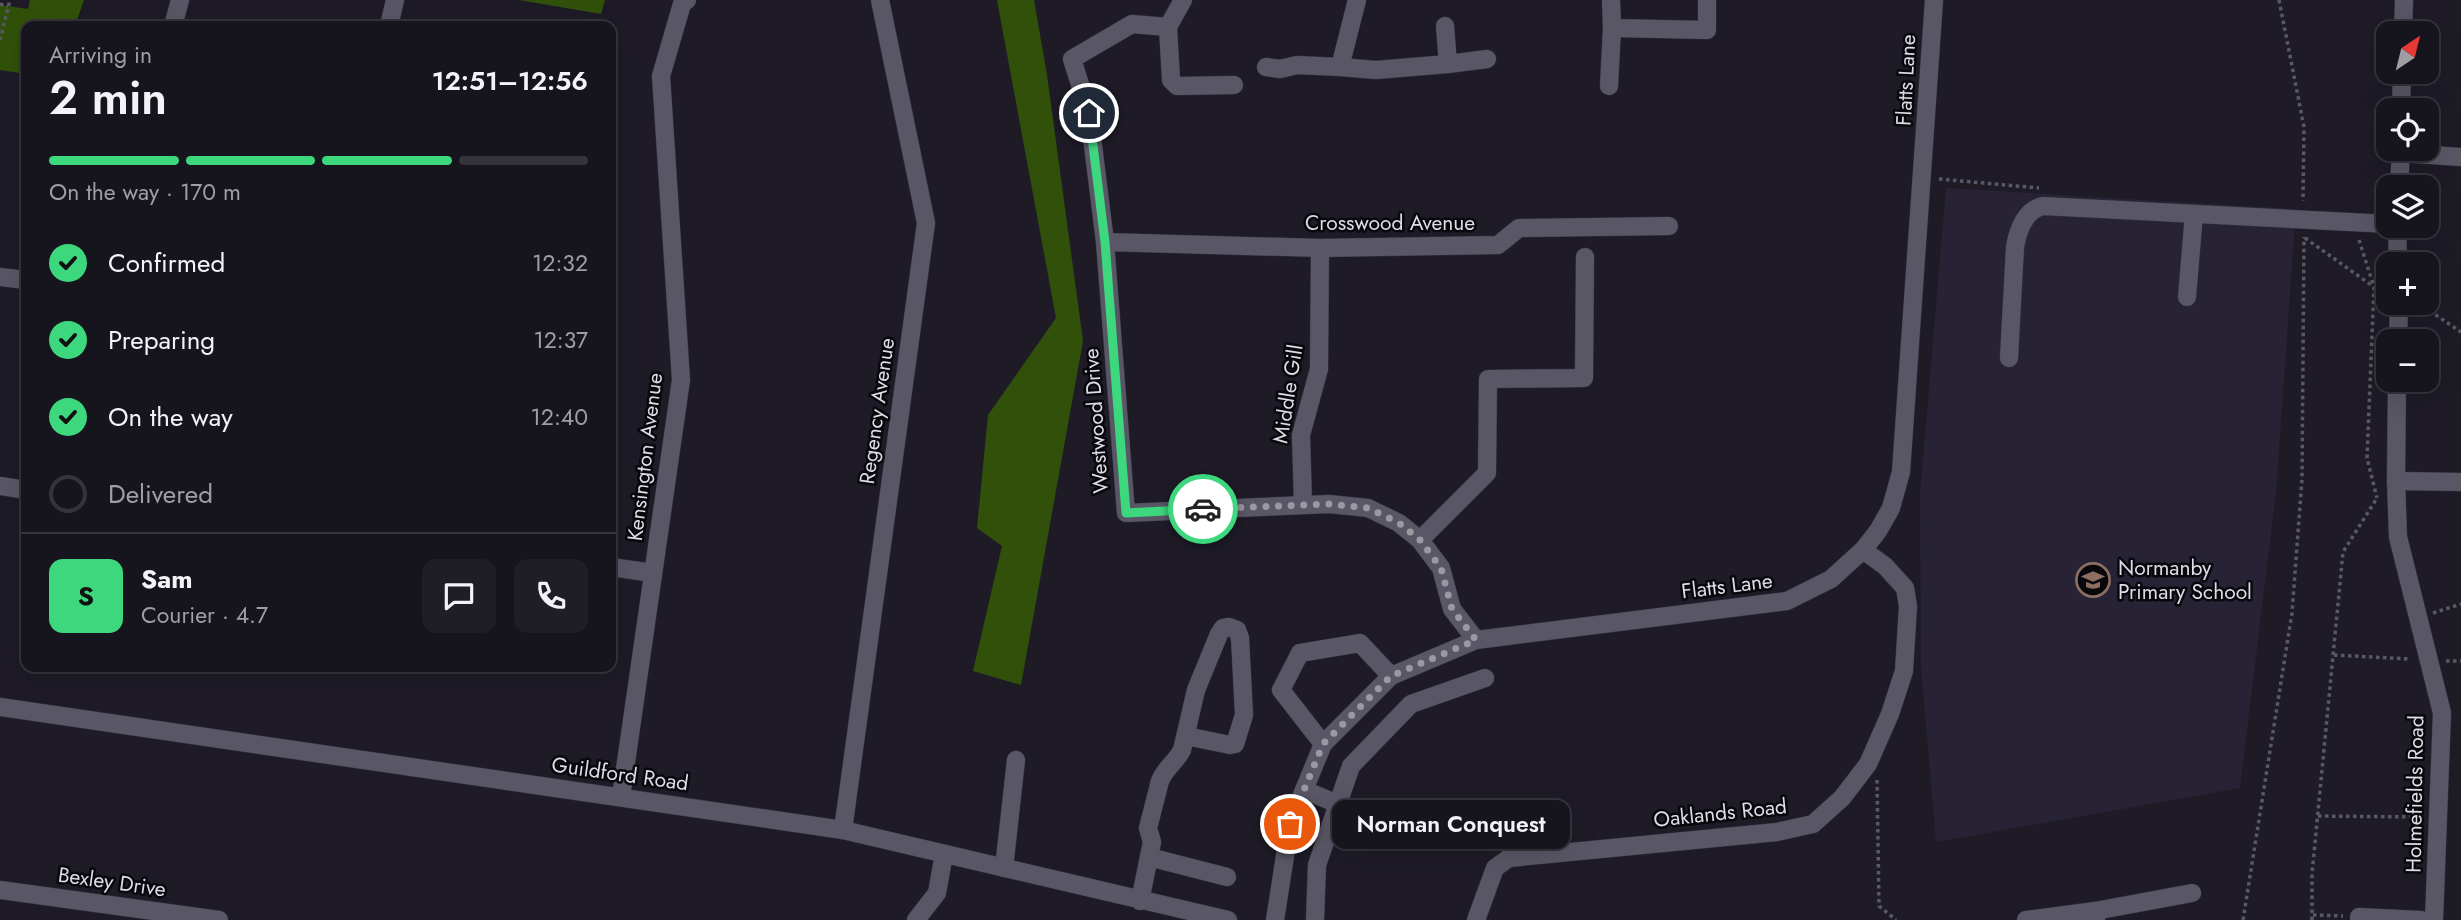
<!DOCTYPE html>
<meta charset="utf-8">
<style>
body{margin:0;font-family:Jost,sans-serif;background:#1f1d26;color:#f1f3f6;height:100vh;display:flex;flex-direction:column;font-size:26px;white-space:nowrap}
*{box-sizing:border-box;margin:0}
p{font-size:23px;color:#9e9ea4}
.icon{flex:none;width:38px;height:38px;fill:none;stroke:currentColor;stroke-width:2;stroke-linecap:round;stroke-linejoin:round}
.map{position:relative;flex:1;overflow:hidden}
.panel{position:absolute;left:21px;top:21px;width:595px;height:651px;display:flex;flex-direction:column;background:#16141d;border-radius:14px;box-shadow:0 7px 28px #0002,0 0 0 2px #35333b}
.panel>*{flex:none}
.needle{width:46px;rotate:35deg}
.tools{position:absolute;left:2376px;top:21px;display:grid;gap:14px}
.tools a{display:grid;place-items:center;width:63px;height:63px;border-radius:14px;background:#16141d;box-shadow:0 7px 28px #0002,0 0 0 2px #35333b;font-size:35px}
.pin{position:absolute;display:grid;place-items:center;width:60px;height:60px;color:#fff;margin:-30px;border:4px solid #fff;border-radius:50%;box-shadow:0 2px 7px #0007}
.courier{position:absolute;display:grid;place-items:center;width:70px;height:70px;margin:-35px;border:5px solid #3dd77e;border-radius:50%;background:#fff;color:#222;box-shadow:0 2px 9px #0007}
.bubble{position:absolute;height:49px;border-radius:14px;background:#16141d;box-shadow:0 7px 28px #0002,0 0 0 2px #35333b;font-size:23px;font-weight:600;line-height:49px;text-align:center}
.headline em{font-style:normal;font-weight:600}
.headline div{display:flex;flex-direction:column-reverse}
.headline{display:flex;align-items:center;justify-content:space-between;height:119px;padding:0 28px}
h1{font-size:46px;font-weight:600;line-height:52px}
.bar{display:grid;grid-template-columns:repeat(4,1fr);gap:10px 7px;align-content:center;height:84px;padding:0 28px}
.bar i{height:9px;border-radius:5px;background:#35333b}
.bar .selected{background:#3dd77e}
.bar p{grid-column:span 4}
.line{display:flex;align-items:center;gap:18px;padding:0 28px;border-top:2px solid #35333b}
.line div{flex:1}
.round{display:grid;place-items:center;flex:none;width:74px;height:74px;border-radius:14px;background:#1f1d26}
ol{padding:0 28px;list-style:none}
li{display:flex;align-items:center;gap:21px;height:77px}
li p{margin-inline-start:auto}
li .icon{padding:7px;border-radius:50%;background:#3dd77e;color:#111;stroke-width:4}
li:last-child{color:#9e9ea4}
li i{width:38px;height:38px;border:4px solid #35333b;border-radius:50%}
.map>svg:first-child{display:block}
.built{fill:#272335}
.forest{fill:#31510b}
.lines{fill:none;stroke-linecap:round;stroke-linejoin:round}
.minor-casing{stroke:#37353f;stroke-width:19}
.path{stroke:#5a5863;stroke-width:3.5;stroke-dasharray:3.5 3.5;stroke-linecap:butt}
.minor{stroke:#595765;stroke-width:18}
.done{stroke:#9b98a2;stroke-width:7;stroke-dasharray:0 12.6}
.route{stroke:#3dd77e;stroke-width:9}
.labels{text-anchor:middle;stroke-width:5;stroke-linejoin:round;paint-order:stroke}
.street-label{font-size:21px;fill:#dedce5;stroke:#08070c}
.poi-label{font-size:21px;fill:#dedce5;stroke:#08070c;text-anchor:start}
</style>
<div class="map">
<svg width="2461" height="920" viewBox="0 0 2461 920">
<rect width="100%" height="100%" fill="#1e1b27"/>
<!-- built -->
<path class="built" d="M1946,188L2296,209L2276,492L2240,788L1936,842L1921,666L1920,495Z"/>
<!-- forest -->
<g class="forest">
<path d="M30,0H84L75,26H26V74L0,70V5L28,9Z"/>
<path d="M519,0H605L601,14Z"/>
<path d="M997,0H1034L1047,75L1083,341L1021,685L973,671L1002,546L977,528L988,415L1056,318Z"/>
</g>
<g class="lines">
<!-- minor casing -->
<g class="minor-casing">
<g id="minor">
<path d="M1183,0L1168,27L1171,80L1177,86L1234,85"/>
<path d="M1611,0L1612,28L1707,30V0"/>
<path d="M173,26L180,0"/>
<path d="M389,26L395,0"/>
<path d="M1168,27L1132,24L1072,59L1089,113L1105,242L1126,513L1329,504L1368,508L1399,523L1420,540L1441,568L1452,609L1476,640"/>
<path d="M2403,33L2404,0"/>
<path d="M1448,64L1487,59"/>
<path d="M1266,67L1280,69L1297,65L1340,67L1357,0"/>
<path d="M1340,67L1376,70L1448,64L1445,26"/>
<path d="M1609,86L1612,28"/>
<path d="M2401,110L2402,72"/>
<path d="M2400,153L2461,157"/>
<path d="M2399,187L2401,149"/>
<path d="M2397,226L2398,264"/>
<path d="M1105,242L1320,248L1498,245L1519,228L1669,226"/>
<path d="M0,277L26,280"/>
<path d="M2187,297L2194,214"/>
<path d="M2398,341L2399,303"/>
<path d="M2009,358L2015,247C2018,230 2025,210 2043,206L2389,224"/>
<path d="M2397,380L2396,481L2398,537L2442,713L2434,920"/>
<path d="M2396,481L2461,482"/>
<path d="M0,486L26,490"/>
<path d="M1303,504L1301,435L1319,369L1320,248"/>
<path d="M1420,540L1487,473L1488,379L1584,378L1585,257"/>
<path d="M611,567L653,573"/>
<path d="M0,707L843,830L1228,920"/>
<path d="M1323,744L1281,690L1300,653L1360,643L1391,676"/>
<path d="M1304,790L1338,804"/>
<path d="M621,797L681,380L661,76L682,4L687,0"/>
<path d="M843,830L926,223L880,0"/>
<path d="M1149,857L1227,877"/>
<path d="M1004,868L1016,760"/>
<path d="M0,890L219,920"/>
<path d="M1140,901L1152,842L1148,828L1160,781C1165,768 1176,762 1182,750L1196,690L1219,634L1223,628L1229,627L1237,630L1240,638L1244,715L1235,744L1230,745L1186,736"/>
<path d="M2095,911L2192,893"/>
<path d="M2359,917L2421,920"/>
<path d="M916,920L937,893L944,854"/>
<path d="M1275,920L1290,824L1323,744L1391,676L1476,640L1787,601L1831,579L1863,550L1878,531L1891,508L1901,472L1934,0"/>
<path d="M1315,920L1317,865L1351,766L1411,704L1485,678"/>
<path d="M1476,920L1495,868L1509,858L1777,832L1813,824L1842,798L1868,764L1890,714L1904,671L1908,606L1905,588L1885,566L1863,550"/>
<path d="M2026,920L2095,911L2096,920"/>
</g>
</g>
<!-- path -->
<g class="path">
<path d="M2279,0L2304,127L2303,201"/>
<path d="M0,4L8,6"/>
<path d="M0,40L10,0"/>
<path d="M1939,179L2039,188"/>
<path d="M2305,238L2374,287L2389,288"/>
<path d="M2359,240L2374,287L2367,458L2377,498"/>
<path d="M2418,303L2461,332"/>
<path d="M2433,613L2461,604"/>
<path d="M2334,655L2410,659"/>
<path d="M2446,661H2461"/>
<path d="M1877,780L1879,906L1896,920"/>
<path d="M2318,816L2420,817"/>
<path d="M2313,915L2343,916"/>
<path d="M2243,920L2292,613L2302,479L2304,237"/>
<path d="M2312,920V874L2343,552L2377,498"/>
</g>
<!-- minor -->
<use href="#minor" class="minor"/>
</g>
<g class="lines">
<!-- done -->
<path class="done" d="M1203,509L1329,504L1368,508L1399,523L1420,540L1441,568L1452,609L1476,640L1391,676L1323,744L1290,824"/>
<!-- route -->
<path class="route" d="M1089,113L1105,242L1126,513L1203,509"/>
</g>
<!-- icons -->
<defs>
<g id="school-ring" transform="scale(1.75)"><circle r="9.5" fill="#08070c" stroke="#8d6e63" stroke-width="1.5"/><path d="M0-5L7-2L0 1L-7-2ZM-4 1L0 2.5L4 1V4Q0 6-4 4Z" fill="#8d6e63"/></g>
</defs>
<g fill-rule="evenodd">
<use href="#school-ring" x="2093" y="580"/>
</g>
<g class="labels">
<!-- street labels -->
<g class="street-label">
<text transform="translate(1906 80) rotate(-87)" y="7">Flatts Lane</text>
<text x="1390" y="230">Crosswood Avenue</text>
<text transform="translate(1288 394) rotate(-81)" y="7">Middle Gill</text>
<text transform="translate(877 411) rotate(-82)" y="7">Regency Avenue</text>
<text transform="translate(1096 421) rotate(-94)" y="7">Westwood Drive</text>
<text transform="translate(645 457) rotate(-83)" y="7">Kensington Avenue</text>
<text transform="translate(1727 586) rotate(-7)" y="7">Flatts Lane</text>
<text transform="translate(620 774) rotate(8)" y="7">Guildford Road</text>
<text transform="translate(2415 794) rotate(-89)" y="7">Holmefields Road</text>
<text transform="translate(1720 813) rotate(-6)" y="7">Oaklands Road</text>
<text transform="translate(112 882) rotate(8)" y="7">Bexley Drive</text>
</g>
<!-- poi labels -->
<g class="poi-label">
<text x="2118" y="575">Normanby<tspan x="2118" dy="24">Primary School</tspan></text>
</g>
</g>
</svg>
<div class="tools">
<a><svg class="needle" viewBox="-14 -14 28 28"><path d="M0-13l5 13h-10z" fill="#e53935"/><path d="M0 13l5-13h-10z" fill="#9e9ea4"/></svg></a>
<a><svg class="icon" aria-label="locate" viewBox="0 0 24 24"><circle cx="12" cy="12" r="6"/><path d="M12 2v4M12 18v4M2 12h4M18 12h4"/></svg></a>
<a><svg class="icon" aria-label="layers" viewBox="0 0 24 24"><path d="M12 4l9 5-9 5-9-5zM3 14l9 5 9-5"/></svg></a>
<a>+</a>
<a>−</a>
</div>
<div class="pin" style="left:1290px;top:824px;background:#ea580c"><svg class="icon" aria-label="bag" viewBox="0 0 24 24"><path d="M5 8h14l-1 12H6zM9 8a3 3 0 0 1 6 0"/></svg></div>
<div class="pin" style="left:1089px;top:113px;background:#1f2937"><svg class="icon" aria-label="home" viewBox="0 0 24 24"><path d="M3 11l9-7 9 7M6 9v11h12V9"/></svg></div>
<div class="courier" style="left:1203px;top:509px"><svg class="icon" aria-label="car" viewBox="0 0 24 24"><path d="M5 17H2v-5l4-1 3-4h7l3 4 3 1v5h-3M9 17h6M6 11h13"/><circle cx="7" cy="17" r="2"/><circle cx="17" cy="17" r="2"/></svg></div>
<div class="bubble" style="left:1332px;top:800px;width:238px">Norman Conquest</div>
<section class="panel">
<div class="headline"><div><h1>2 min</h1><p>Arriving in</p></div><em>12:51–12:56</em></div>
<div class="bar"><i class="selected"></i><i class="selected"></i><i class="selected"></i><i></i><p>On the way · 170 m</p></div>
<ol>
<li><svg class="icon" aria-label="check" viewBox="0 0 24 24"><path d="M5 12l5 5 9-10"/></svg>Confirmed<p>12:32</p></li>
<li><svg class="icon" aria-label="check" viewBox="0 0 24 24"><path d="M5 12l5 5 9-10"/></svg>Preparing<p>12:37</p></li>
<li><svg class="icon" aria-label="check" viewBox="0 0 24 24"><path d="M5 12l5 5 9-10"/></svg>On the way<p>12:40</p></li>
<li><i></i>Delivered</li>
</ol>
<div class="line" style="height:126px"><b class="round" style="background:#3dd77e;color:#111">S</b><div><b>Sam</b><p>Courier · 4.7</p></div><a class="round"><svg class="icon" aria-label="chat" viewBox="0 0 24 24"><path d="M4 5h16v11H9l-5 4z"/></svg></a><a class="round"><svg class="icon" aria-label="phone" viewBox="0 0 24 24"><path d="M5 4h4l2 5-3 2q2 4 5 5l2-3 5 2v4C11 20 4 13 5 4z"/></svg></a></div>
</section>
</div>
